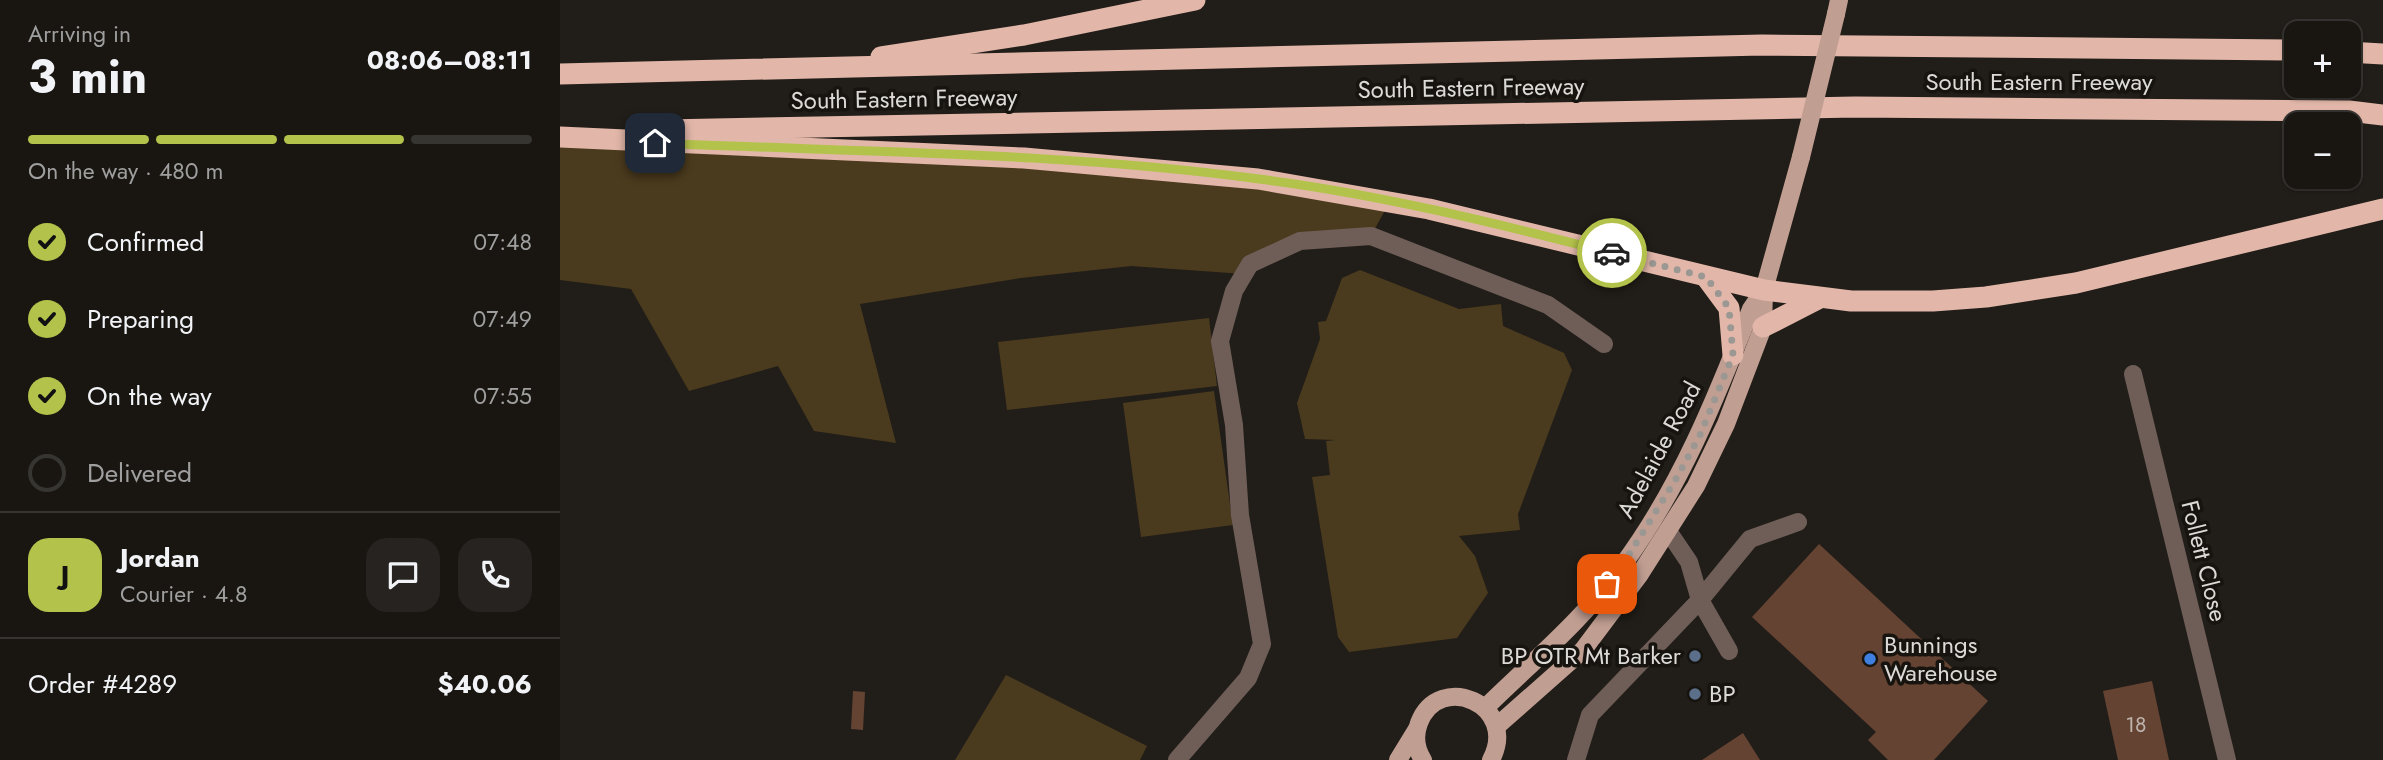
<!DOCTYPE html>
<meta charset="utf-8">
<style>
body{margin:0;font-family:Jost,sans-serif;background:#262320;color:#f1f3f6;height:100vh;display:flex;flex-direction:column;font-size:26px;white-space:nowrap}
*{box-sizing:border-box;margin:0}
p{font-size:23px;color:#9f9f9f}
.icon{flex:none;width:38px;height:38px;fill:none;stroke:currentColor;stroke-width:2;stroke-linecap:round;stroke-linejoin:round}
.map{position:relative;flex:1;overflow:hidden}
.side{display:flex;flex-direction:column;background:#191612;width:560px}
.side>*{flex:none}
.buttons{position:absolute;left:1724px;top:21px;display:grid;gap:14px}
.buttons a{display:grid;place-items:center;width:77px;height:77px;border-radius:14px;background:#191612;box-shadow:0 2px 5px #0004,0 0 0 2px #373532;font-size:35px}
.pin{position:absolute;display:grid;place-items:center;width:60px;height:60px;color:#fff;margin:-30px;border-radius:14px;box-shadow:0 4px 10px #0006}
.courier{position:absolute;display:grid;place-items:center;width:70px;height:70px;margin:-35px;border:5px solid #b3c24b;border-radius:50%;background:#fff;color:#222;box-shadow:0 2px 9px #0007}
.head em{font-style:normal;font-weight:700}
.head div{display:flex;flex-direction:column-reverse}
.head{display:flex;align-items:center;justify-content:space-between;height:119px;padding:0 28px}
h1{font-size:46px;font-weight:700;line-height:52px}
.bar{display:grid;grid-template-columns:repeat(4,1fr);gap:10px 7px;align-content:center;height:84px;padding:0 28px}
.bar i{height:9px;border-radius:5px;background:#373532}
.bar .on{background:#b3c24b}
.bar p{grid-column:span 4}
.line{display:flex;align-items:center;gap:18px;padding:0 28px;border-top:2px solid #373532}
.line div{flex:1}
.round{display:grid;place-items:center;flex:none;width:74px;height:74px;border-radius:21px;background:#262320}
ol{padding:0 28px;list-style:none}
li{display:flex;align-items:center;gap:21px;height:77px}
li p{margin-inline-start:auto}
li .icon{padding:7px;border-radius:50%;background:#b3c24b;color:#111;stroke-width:4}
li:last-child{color:#9f9f9f}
li i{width:38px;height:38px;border:4px solid #373532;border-radius:50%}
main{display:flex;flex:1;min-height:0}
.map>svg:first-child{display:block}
.green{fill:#4b3b1e}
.building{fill:#654333}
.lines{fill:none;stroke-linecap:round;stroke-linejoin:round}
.minor{stroke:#6f5e58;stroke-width:18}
.major{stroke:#c19e92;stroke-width:18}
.highway{stroke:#e2b7a9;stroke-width:21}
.major-bridge{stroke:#c19e92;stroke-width:18}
.done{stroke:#9b9894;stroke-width:7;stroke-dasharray:0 12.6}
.route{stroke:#b3c24b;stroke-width:9}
.service-dot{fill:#5c6f8a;stroke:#17140f;stroke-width:2.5}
.shop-dot{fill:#3f7fe0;stroke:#17140f;stroke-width:2.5}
.labels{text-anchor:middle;stroke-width:7;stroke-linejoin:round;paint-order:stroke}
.number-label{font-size:21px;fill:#beb4ad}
.street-label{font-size:24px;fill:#dcdad6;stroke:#17140f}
.poi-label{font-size:24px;fill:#dcdad6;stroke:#17140f;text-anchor:start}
</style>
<main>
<section class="side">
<div class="head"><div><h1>3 min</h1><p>Arriving in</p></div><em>08:06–08:11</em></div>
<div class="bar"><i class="on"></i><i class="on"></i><i class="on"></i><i></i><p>On the way · 480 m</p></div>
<ol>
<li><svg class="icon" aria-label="check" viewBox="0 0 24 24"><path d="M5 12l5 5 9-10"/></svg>Confirmed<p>07:48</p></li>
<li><svg class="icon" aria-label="check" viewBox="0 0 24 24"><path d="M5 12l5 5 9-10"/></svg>Preparing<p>07:49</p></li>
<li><svg class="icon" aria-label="check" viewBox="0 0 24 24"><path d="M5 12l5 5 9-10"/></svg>On the way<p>07:55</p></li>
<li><i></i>Delivered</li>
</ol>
<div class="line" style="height:126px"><b class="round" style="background:#b3c24b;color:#111">J</b><div><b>Jordan</b><p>Courier · 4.8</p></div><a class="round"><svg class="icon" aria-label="chat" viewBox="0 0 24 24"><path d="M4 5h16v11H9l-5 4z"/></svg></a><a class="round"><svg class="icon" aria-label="phone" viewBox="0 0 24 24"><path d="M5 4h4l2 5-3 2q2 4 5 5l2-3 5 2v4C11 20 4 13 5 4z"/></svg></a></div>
<div class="line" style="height:91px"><div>Order #4289</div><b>$40.06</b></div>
</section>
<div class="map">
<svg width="1823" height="760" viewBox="0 0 1823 760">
<rect width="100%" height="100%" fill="#211d18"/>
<!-- green -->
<g class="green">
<path d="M0,137L464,158L830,201L811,236L740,241L684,274L571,266L461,278L300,304L336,443L254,431L218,366L129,391L71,289L0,280Z"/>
<path d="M800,270L899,309L941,304L943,326L1004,353L1012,370L958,514L960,530L899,536L915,556L928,593L897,638L789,652L778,637L752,477L770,475L766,441L776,440L745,439L737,403L760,339L758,322L766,321L782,278Z"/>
<path d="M649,318L657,386L447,410L438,342Z"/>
<path d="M654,391L673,525L581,537L563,403Z"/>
<path d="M446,675L587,746L580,760H395Z"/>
</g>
<!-- building -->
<g class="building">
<path d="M1259,544L1428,701L1374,760H1328L1308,740L1316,732L1192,617Z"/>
<path d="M1592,681L1609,760H1558L1543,691Z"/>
<path d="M293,691L305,692L303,730L291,729Z"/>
<path d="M1183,733L1200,760H1142Z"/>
</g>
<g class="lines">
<!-- minor -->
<g class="minor">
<path d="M1573,374L1667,760"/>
<path d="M1108,531L1129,562L1140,600L1169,651"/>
<path d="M617,760L688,678L702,644L680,515L674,425L660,341L674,291L690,264L740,241L811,236L988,305L1044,344"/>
<path d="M1016,760L1030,715L1140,600L1190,539L1238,522"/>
</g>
<!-- major -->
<g class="major">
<path d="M1276,14L1279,0"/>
<path d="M925,708C972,662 1024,619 1062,566C1120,488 1156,398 1191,309L1204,290"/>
<path d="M937,726L1023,650L1080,574L1136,486L1166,424L1203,327L1204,290L1241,157"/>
<path d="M838,760L857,729"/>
<path d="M863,760C856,749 854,736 859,723C879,670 960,705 931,760"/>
</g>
<!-- highway -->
<g class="highway">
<path d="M1788,52L1823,54"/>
<path d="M321,57L464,35L635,0"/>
<path d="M0,74L1202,45L1736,50"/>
<path d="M104,130L1295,107L1789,111L1823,115"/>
<path d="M0,137L464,158L698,179L869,209L1204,290L1291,301H1373L1426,297L1516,283L1823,209"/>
<path d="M1146,277L1169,308L1173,355"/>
<path d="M1203,327L1258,299"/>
</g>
<!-- major-bridge -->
<path class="major-bridge" d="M1241,157L1276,14"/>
</g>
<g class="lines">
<!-- done -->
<path class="done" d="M1047,584L1062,566L1116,479L1140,435L1173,355L1169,308L1146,277L1052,253"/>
<!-- route -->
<path class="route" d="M95,143C296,152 499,152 699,179C818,194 936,223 1052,253"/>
</g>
<!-- markers -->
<g class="service-dot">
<circle cx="1135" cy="656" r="7"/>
<circle cx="1135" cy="694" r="7"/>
</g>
<circle class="shop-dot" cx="1310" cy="659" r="7"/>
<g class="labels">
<!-- number labels -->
<g class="number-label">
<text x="1576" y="732">18</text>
</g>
<!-- street labels -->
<g class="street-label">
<text x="1479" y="90">South Eastern Freeway</text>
<text transform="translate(911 88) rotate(-1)" y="8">South Eastern Freeway</text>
<text transform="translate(344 99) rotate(-1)" y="8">South Eastern Freeway</text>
<text transform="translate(1099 450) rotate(-62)" y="8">Adelaide Road</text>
<text transform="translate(1644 561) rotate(76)" y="8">Follett Close</text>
</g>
<!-- poi labels -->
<g class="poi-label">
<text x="1324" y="653">Bunnings<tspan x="1324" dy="28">Warehouse</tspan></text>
<text x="1121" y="664" text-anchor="end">BP OTR Mt Barker</text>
<text x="1149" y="702">BP</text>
</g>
</g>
</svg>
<div class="buttons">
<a>+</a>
<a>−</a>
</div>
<div class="pin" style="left:1047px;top:584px;background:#ea580c"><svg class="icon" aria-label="bag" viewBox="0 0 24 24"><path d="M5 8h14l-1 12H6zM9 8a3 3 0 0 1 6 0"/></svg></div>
<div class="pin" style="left:95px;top:143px;background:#1f2937"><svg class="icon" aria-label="home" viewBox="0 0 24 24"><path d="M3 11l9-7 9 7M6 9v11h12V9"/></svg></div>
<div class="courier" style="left:1052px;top:253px"><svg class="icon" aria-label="car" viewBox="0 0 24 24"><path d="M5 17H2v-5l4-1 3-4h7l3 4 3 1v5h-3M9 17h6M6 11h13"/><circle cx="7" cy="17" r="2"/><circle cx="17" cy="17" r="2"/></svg></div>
</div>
</main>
